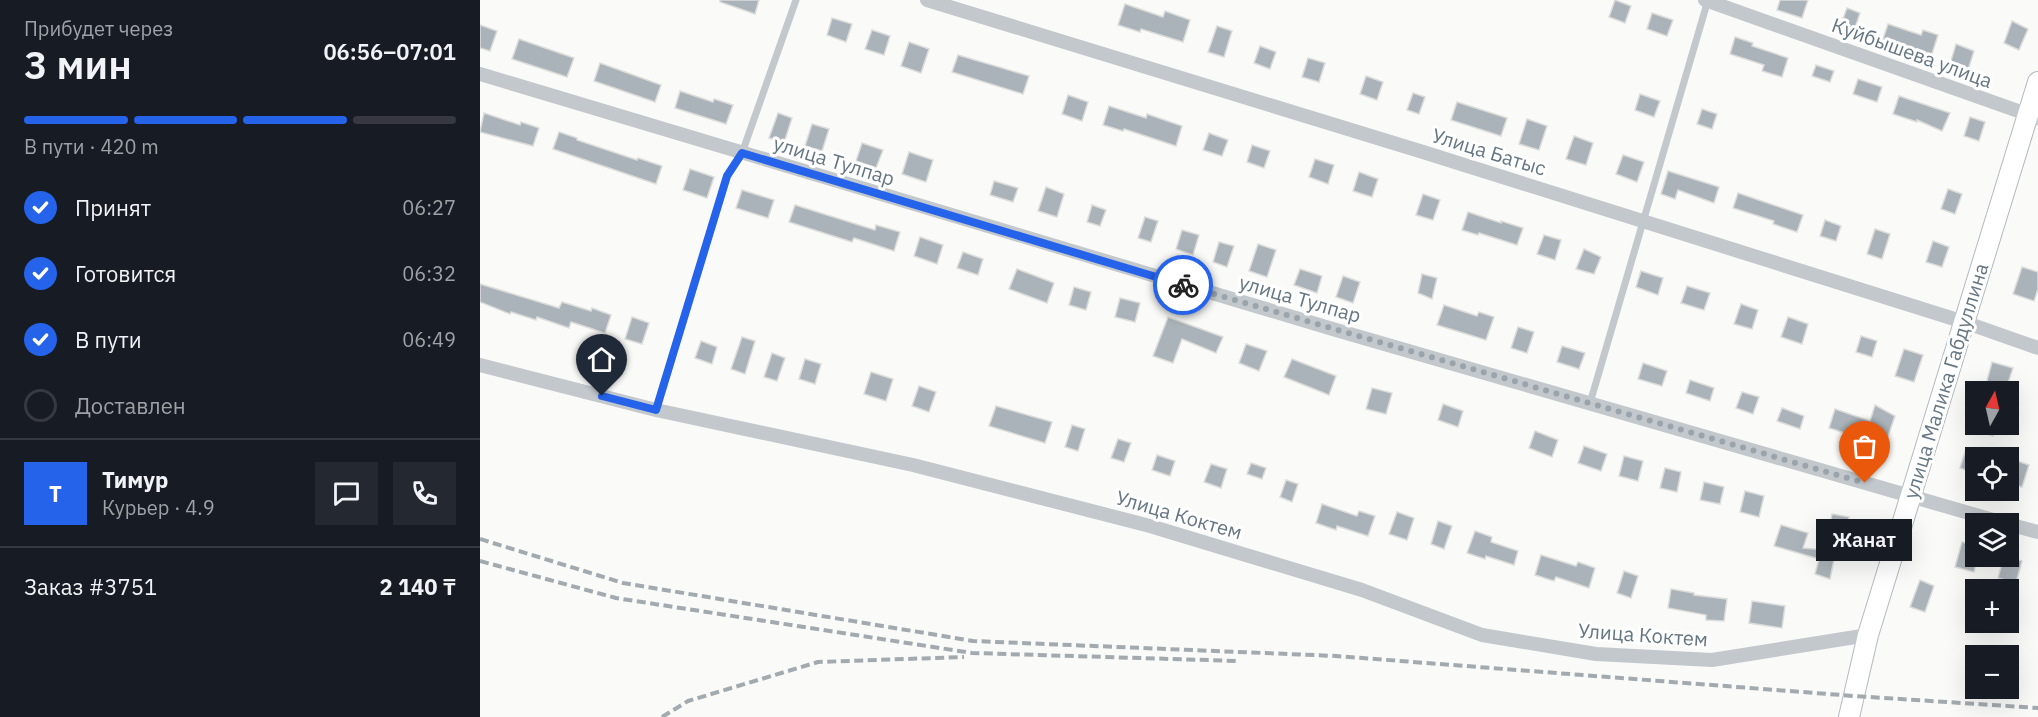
<!DOCTYPE html>
<html lang="ru">
<meta charset="utf-8">
<style>
body{margin:0;font-family:"IBM Plex Sans",sans-serif;background:#242831;color:#f1f3f6;height:100vh;display:flex;flex-direction:column;font-size:22px;white-space:nowrap}
*{box-sizing:border-box;margin:0}
p{font-size:20px;color:#9ea1a6}
.icon{flex:none;width:33px;height:33px;fill:none;stroke:currentColor;stroke-width:2;stroke-linecap:round;stroke-linejoin:round}
.map{position:relative;flex:1;overflow:hidden}
.details{display:flex;flex-direction:column;background:#171b24;width:480px}
.details>*{flex:none}
.needle{width:39px;rotate:8deg}
.fabs{position:absolute;left:1485px;top:381px;display:grid;gap:12px}
.fabs a{display:grid;place-items:center;width:54px;height:54px;border-radius:0px;background:#171b24;box-shadow:0 6px 24px #0002;font-size:30px}
.pin{position:absolute;display:grid;place-items:center;width:51px;height:51px;color:#fff;margin:-62px -26px;border-radius:50% 50% 50% 0;rotate:-45deg;box-shadow:0 0 6px #0007}
.pin .icon{rotate:45deg}
.courier{position:absolute;display:grid;place-items:center;width:60px;height:60px;margin:-30px;border:4px solid #2563eb;border-radius:50%;background:#fff;color:#222;box-shadow:0 2px 8px #0007}
.bubble{position:absolute;height:42px;border-radius:0px;background:#171b24;box-shadow:0 6px 24px #0002;font-size:20px;font-weight:600;line-height:42px;text-align:center}
.summary em{font-style:normal;font-weight:600}
.summary div{display:flex;flex-direction:column-reverse}
.summary{display:flex;align-items:center;justify-content:space-between;height:102px;padding:0 24px}
h1{font-size:39px;font-weight:600;line-height:45px}
.bar{display:grid;grid-template-columns:repeat(4,1fr);gap:9px 6px;align-content:center;height:72px;padding:0 24px}
.bar i{height:8px;border-radius:4px;background:#363941}
.bar .on{background:#2563eb}
.bar p{grid-column:span 4}
.line{display:flex;align-items:center;gap:15px;padding:0 24px;border-top:2px solid #363941}
.line div{flex:1}
.round{display:grid;place-items:center;flex:none;width:63px;height:63px;border-radius:0px;background:#242831}
ol{padding:0 24px;list-style:none}
li{display:flex;align-items:center;gap:18px;height:66px}
li p{margin-inline-start:auto}
li .icon{padding:6px;border-radius:50%;background:#2563eb;color:#fff;stroke-width:4}
li:last-child{color:#9ea1a6}
li i{width:33px;height:33px;border:3px solid #363941;border-radius:50%}
main{display:flex;flex:1;min-height:0}
.map>svg:first-child{display:block}
.building{fill:#aab3b9;stroke:#dcdcda;stroke-width:1.5}
.lines{fill:none;stroke-linecap:round;stroke-linejoin:round}
.secondary-casing{stroke:#b3babf;stroke-width:22}
.service{stroke:#c3c8cc;stroke-width:7}
.minor{stroke:#c3c8cc;stroke-width:14}
.secondary{stroke:#fff;stroke-width:20}
.rail{stroke:#a2aab0;stroke-width:4;stroke-dasharray:9 4.5;stroke-linecap:butt}
.done{stroke:#99a4ac;stroke-width:6;stroke-dasharray:0 10.8}
.route{stroke:#2563eb;stroke-width:8}
.labels{text-anchor:middle;stroke-width:6;stroke-linejoin:round;paint-order:stroke}
.street-label{font-size:20px;fill:#657683;stroke:#fff}
</style>
<main>
<section class="details">
<div class="summary"><div><h1>3 мин</h1><p>Прибудет через</p></div><em>06:56–07:01</em></div>
<div class="bar"><i class="on"></i><i class="on"></i><i class="on"></i><i></i><p>В пути · 420 m</p></div>
<ol>
<li><svg class="icon" aria-label="check" viewBox="0 0 24 24"><path d="M5 12l5 5 9-10"/></svg>Принят<p>06:27</p></li>
<li><svg class="icon" aria-label="check" viewBox="0 0 24 24"><path d="M5 12l5 5 9-10"/></svg>Готовится<p>06:32</p></li>
<li><svg class="icon" aria-label="check" viewBox="0 0 24 24"><path d="M5 12l5 5 9-10"/></svg>В пути<p>06:49</p></li>
<li><i></i>Доставлен</li>
</ol>
<div class="line" style="height:108px"><b class="round" style="background:#2563eb;color:#fff">Т</b><div><b>Тимур</b><p>Курьер · 4.9</p></div><a class="round"><svg class="icon" aria-label="chat" viewBox="0 0 24 24"><path d="M4 5h16v11H9l-5 4z"/></svg></a><a class="round"><svg class="icon" aria-label="phone" viewBox="0 0 24 24"><path d="M5 4h4l2 5-3 2q2 4 5 5l2-3 5 2v4C11 20 4 13 5 4z"/></svg></a></div>
<div class="line" style="height:78px"><div>Заказ #3751</div><b>2 140 ₸</b></div>
</section>
<div class="map">
<svg width="1558" height="717" viewBox="0 0 1558 717">
<rect width="100%" height="100%" fill="#fafaf8"/>
<!-- building -->
<g class="building">
<path d="M240,0H279L275,14L240,2Z"/>
<path d="M1135,0L1151,6L1145,23L1129,17Z"/>
<path d="M1300,0H1328L1322,18L1297,10Z"/>
<path d="M645,4L683,17L685,11L710,20L703,42L661,29L660,32L638,25Z"/>
<path d="M1367,8L1380,13L1374,31L1360,27Z"/>
<path d="M1172,13L1193,20L1187,36L1167,29Z"/>
<path d="M352,18L372,24L366,42L347,35Z"/>
<path d="M1532,21L1548,29L1539,50L1524,43Z"/>
<path d="M1408,24L1441,35L1443,30L1458,35L1452,54L1403,39Z"/>
<path d="M0,25L17,31L10,51L0,48Z"/>
<path d="M737,26L752,31L744,57L728,52Z"/>
<path d="M392,30L410,36L404,55L385,49Z"/>
<path d="M1255,37L1273,43L1272,46L1308,58L1302,77L1282,71L1284,65L1250,54Z"/>
<path d="M39,39L94,58L87,77L32,59Z"/>
<path d="M429,42L449,49L441,73L421,66Z"/>
<path d="M1476,44L1494,51L1488,70L1470,64Z"/>
<path d="M780,46L796,52L790,69L774,63Z"/>
<path d="M478,55L549,76L543,94L472,72Z"/>
<path d="M828,58L845,63L839,82L822,77Z"/>
<path d="M120,63L181,85L175,102L114,81Z"/>
<path d="M1336,65L1354,71L1350,82L1332,76Z"/>
<path d="M886,76L903,82L897,100L880,94Z"/>
<path d="M1378,79L1402,87L1397,102L1373,94Z"/>
<path d="M200,91L233,102L234,99L253,105L246,124L195,108Z"/>
<path d="M933,93L945,97L939,114L927,110Z"/>
<path d="M1160,94L1180,101L1174,117L1155,110Z"/>
<path d="M588,95L608,102L602,121L582,114Z"/>
<path d="M1419,96L1470,113L1462,131L1437,120V122L1413,114Z"/>
<path d="M977,102L1027,118L1021,136L971,120Z"/>
<path d="M629,106L666,118L667,114L702,126L696,146L644,129L643,131L623,125Z"/>
<path d="M1222,109L1237,114L1232,129L1217,124Z"/>
<path d="M4,113L40,125L41,122L59,128L53,146L0,132Z"/>
<path d="M298,113L312,118L304,143L289,138Z"/>
<path d="M1490,117L1505,122L1499,141L1484,136Z"/>
<path d="M1047,119L1067,126L1059,150L1039,144Z"/>
<path d="M332,124L349,129L342,151L325,146Z"/>
<path d="M79,132L97,138V140L157,160L158,158L182,166L176,184L73,149Z"/>
<path d="M729,133L748,140L742,156L723,150Z"/>
<path d="M1094,136L1113,143L1106,165L1086,159Z"/>
<path d="M382,143L403,150L396,168L376,161Z"/>
<path d="M772,145L790,151L784,168L767,162Z"/>
<path d="M429,152L453,160L446,182L422,174Z"/>
<path d="M1143,155L1164,162L1157,182L1136,174Z"/>
<path d="M835,159L854,165L848,184L829,177Z"/>
<path d="M210,169L234,177L227,198L203,190Z"/>
<path d="M1188,171L1239,187L1234,203L1198,190L1195,199L1181,194Z"/>
<path d="M879,172L898,179L892,197L873,191Z"/>
<path d="M514,181L538,188L533,202L510,195Z"/>
<path d="M566,187L584,194L577,217L558,211Z"/>
<path d="M1468,189L1482,194L1475,214L1461,209Z"/>
<path d="M262,190L294,200L288,218L256,208Z"/>
<path d="M1258,193L1323,215L1317,232L1293,224L1294,221L1253,208Z"/>
<path d="M943,194L960,200L953,220L936,215Z"/>
<path d="M315,205L395,230L396,225L420,232L414,251L374,238L372,242L309,222Z"/>
<path d="M612,205L626,210L620,226L607,222Z"/>
<path d="M988,212L1021,223V221L1043,228L1037,245L999,233L998,235L982,230Z"/>
<path d="M665,217L678,221L671,242L658,238Z"/>
<path d="M1345,220L1361,226L1356,241L1340,236Z"/>
<path d="M1395,229L1410,234L1402,259L1387,254Z"/>
<path d="M702,230L719,235L713,255L696,249Z"/>
<path d="M1064,235L1081,240L1075,260L1057,254Z"/>
<path d="M440,237L463,245L457,264L434,256Z"/>
<path d="M1453,241L1469,247L1462,267L1446,262Z"/>
<path d="M739,242L754,246L747,267L733,262Z"/>
<path d="M778,244L796,250L787,277L769,271Z"/>
<path d="M1104,249L1121,257L1114,274L1096,269Z"/>
<path d="M483,252L503,259L498,275L477,268Z"/>
<path d="M1542,267L1558,272V289L1554,301L1533,294Z"/>
<path d="M537,269L574,283L567,303L529,289Z"/>
<path d="M820,269L842,276L837,293L814,285Z"/>
<path d="M1161,271L1183,278L1178,295L1156,287Z"/>
<path d="M942,274L957,278L952,299L938,293Z"/>
<path d="M863,276L880,282L873,303L856,297Z"/>
<path d="M0,284L79,308L82,302L111,311L112,308L131,315L125,333L91,322L89,328L57,317L56,320L31,312L30,314L0,302Z"/>
<path d="M1207,286L1230,293L1224,310L1201,303Z"/>
<path d="M594,287L611,292L606,310L589,305Z"/>
<path d="M640,298L660,303L655,322L635,317Z"/>
<path d="M1261,304L1278,310L1272,329L1254,324Z"/>
<path d="M964,305L997,316L999,312L1014,317L1006,340L957,325Z"/>
<path d="M152,317L169,323L162,344L145,339Z"/>
<path d="M688,317L743,337L736,353L702,339L693,363L673,356Z"/>
<path d="M1308,317L1328,324L1322,344L1301,337Z"/>
<path d="M1038,327L1054,332L1047,353L1031,348Z"/>
<path d="M1381,336L1397,341L1392,357L1376,352Z"/>
<path d="M262,337L275,341L265,374L251,369Z"/>
<path d="M221,341L237,347L232,364L215,358Z"/>
<path d="M766,344L787,351L779,371L759,363Z"/>
<path d="M1082,346L1105,353L1099,369L1077,362Z"/>
<path d="M1424,349L1443,355L1434,382L1415,376Z"/>
<path d="M292,353L305,358L297,381L284,377Z"/>
<path d="M325,359L341,364L335,384L319,379Z"/>
<path d="M812,359L856,376L849,395L804,377Z"/>
<path d="M1512,362L1533,368L1525,392H1504Z"/>
<path d="M1163,363L1187,371L1182,386L1158,379Z"/>
<path d="M391,372L413,379L406,401L384,394Z"/>
<path d="M1210,380L1234,388L1230,401L1206,393Z"/>
<path d="M439,386L456,392L449,412L432,406Z"/>
<path d="M892,388L912,393L906,414L886,409Z"/>
<path d="M1262,392L1279,397L1273,414L1256,408Z"/>
<path d="M963,404L983,411L978,427L958,420Z"/>
<path d="M1395,405L1415,416L1406,442L1370,427L1368,434L1349,428L1355,409L1390,421Z"/>
<path d="M516,406L572,422L565,443L509,426Z"/>
<path d="M1302,408L1324,416L1320,429L1297,421Z"/>
<path d="M1486,424H1517L1513,436L1486,426Z"/>
<path d="M592,425L605,429L598,451L585,447Z"/>
<path d="M1055,431L1078,440L1072,457L1049,448Z"/>
<path d="M638,439L651,443L644,462L631,458Z"/>
<path d="M1104,446L1127,454L1121,471L1098,463Z"/>
<path d="M1486,449L1496,452V474L1480,468Z"/>
<path d="M677,455L695,461L690,476L672,470Z"/>
<path d="M1144,456L1163,461L1158,481L1139,476Z"/>
<path d="M1531,459L1549,465L1542,487L1528,483V467Z"/>
<path d="M771,463L786,468L782,479L767,474Z"/>
<path d="M731,464L747,469L741,488L724,482Z"/>
<path d="M1185,468L1201,472L1197,492L1180,488Z"/>
<path d="M806,480L818,484L812,502L800,497Z"/>
<path d="M1224,482L1244,487L1240,504L1220,500Z"/>
<path d="M1265,491L1284,496L1279,517L1260,512Z"/>
<path d="M842,504L877,516L879,511L895,516L888,536L857,526L856,530L836,523Z"/>
<path d="M917,512L934,518L927,540L909,534Z"/>
<path d="M1352,514L1369,517L1365,536L1359,535L1350,579L1335,574L1339,559L1294,546L1301,525L1328,533L1323,548L1345,550Z"/>
<path d="M958,521L972,526L964,549L951,544Z"/>
<path d="M995,531L1012,537L1011,542L1038,551L1034,565L1006,556L1005,559L987,553Z"/>
<path d="M1482,542L1496,546V556H1498L1494,572L1475,567Z"/>
<path d="M1061,555L1096,566L1098,562L1115,568L1109,588L1076,577L1074,581L1055,575Z"/>
<path d="M1524,556L1542,561L1536,583L1518,578Z"/>
<path d="M1144,571L1158,576L1151,598L1137,593Z"/>
<path d="M1440,580L1454,586L1445,612L1430,607Z"/>
<path d="M1191,589L1214,593V595L1247,599L1244,621L1226,620V615L1188,608Z"/>
<path d="M1272,601L1305,606L1302,628L1269,623Z"/>
</g>
<g class="lines">
<!-- secondary casing -->
<g class="secondary-casing">
<path id="secondary" d="M1369,717L1388,635L1558,82"/>
</g>
<!-- service -->
<g class="service">
<path d="M1110,403L1228,0"/>
<path d="M176,410L247,176L262,153L316,0"/>
</g>
<!-- minor -->
<g class="minor">
<path d="M447,0L943,152L1484,322L1558,348"/>
<path d="M1225,0L1558,118"/>
<path d="M0,74L856,330L1527,524"/>
<path d="M0,365L176,410L433,465L670,526L882,590L1002,635L1116,654L1232,660L1388,635"/>
<path d="M1528,524L1558,532"/>
</g>
<!-- secondary -->
<use href="#secondary" class="secondary"/>
<!-- rail -->
<g class="rail">
<path d="M0,539L143,583L493,641L856,656L1374,696L1558,708"/>
<path d="M0,561L136,598L492,653L759,661"/>
<path d="M182,717L208,701L338,662L484,657"/>
</g>
</g>
<g class="lines">
<!-- done -->
<path class="done" d="M703,285L1385,483"/>
<!-- route -->
<path class="route" d="M122,396L176,410L247,176L262,153L703,285"/>
</g>
<g class="labels">
<!-- street labels -->
<g class="street-label">
<text transform="translate(1432 53) rotate(20)" y="7">Куйбышева улица</text>
<text transform="translate(1009 152) rotate(17)" y="7">Улица Батыс</text>
<text transform="translate(354 161) rotate(17)" y="7">улица Тулпар</text>
<text transform="translate(820 299) rotate(16)" y="7">улица Тулпар</text>
<text transform="translate(1466 381) rotate(-73)" y="7">улица Малика Габдуллина</text>
<text transform="translate(699 515) rotate(16)" y="7">Улица Коктем</text>
<text transform="translate(1163 635) rotate(4)" y="7">Улица Коктем</text>
</g>
</g>
</svg>
<div class="fabs">
<a><svg class="needle" viewBox="-14 -14 28 28"><path d="M0-13l5 13h-10z" fill="#e53935"/><path d="M0 13l5-13h-10z" fill="#9ea1a6"/></svg></a>
<a><svg class="icon" aria-label="locate" viewBox="0 0 24 24"><circle cx="12" cy="12" r="6"/><path d="M12 2v4M12 18v4M2 12h4M18 12h4"/></svg></a>
<a><svg class="icon" aria-label="layers" viewBox="0 0 24 24"><path d="M12 4l9 5-9 5-9-5zM3 14l9 5 9-5"/></svg></a>
<a>+</a>
<a>−</a>
</div>
<div class="pin" style="left:1385px;top:483px;background:#ea580c"><svg class="icon" aria-label="bag" viewBox="0 0 24 24"><path d="M5 8h14l-1 12H6zM9 8a3 3 0 0 1 6 0"/></svg></div>
<div class="pin" style="left:122px;top:396px;background:#1f2937"><svg class="icon" aria-label="home" viewBox="0 0 24 24"><path d="M3 11l9-7 9 7M6 9v11h12V9"/></svg></div>
<div class="courier" style="left:703px;top:285px"><svg class="icon" aria-label="bike" viewBox="0 0 24 24"><circle cx="6" cy="16" r="4"/><circle cx="18" cy="16" r="4"/><path d="M6 16l4-8h5l3 8M10 8l3 8H6M13 5h3"/></svg></div>
<div class="bubble" style="left:1336px;top:519px;width:96px">Жанат</div>
</div>
</main>
